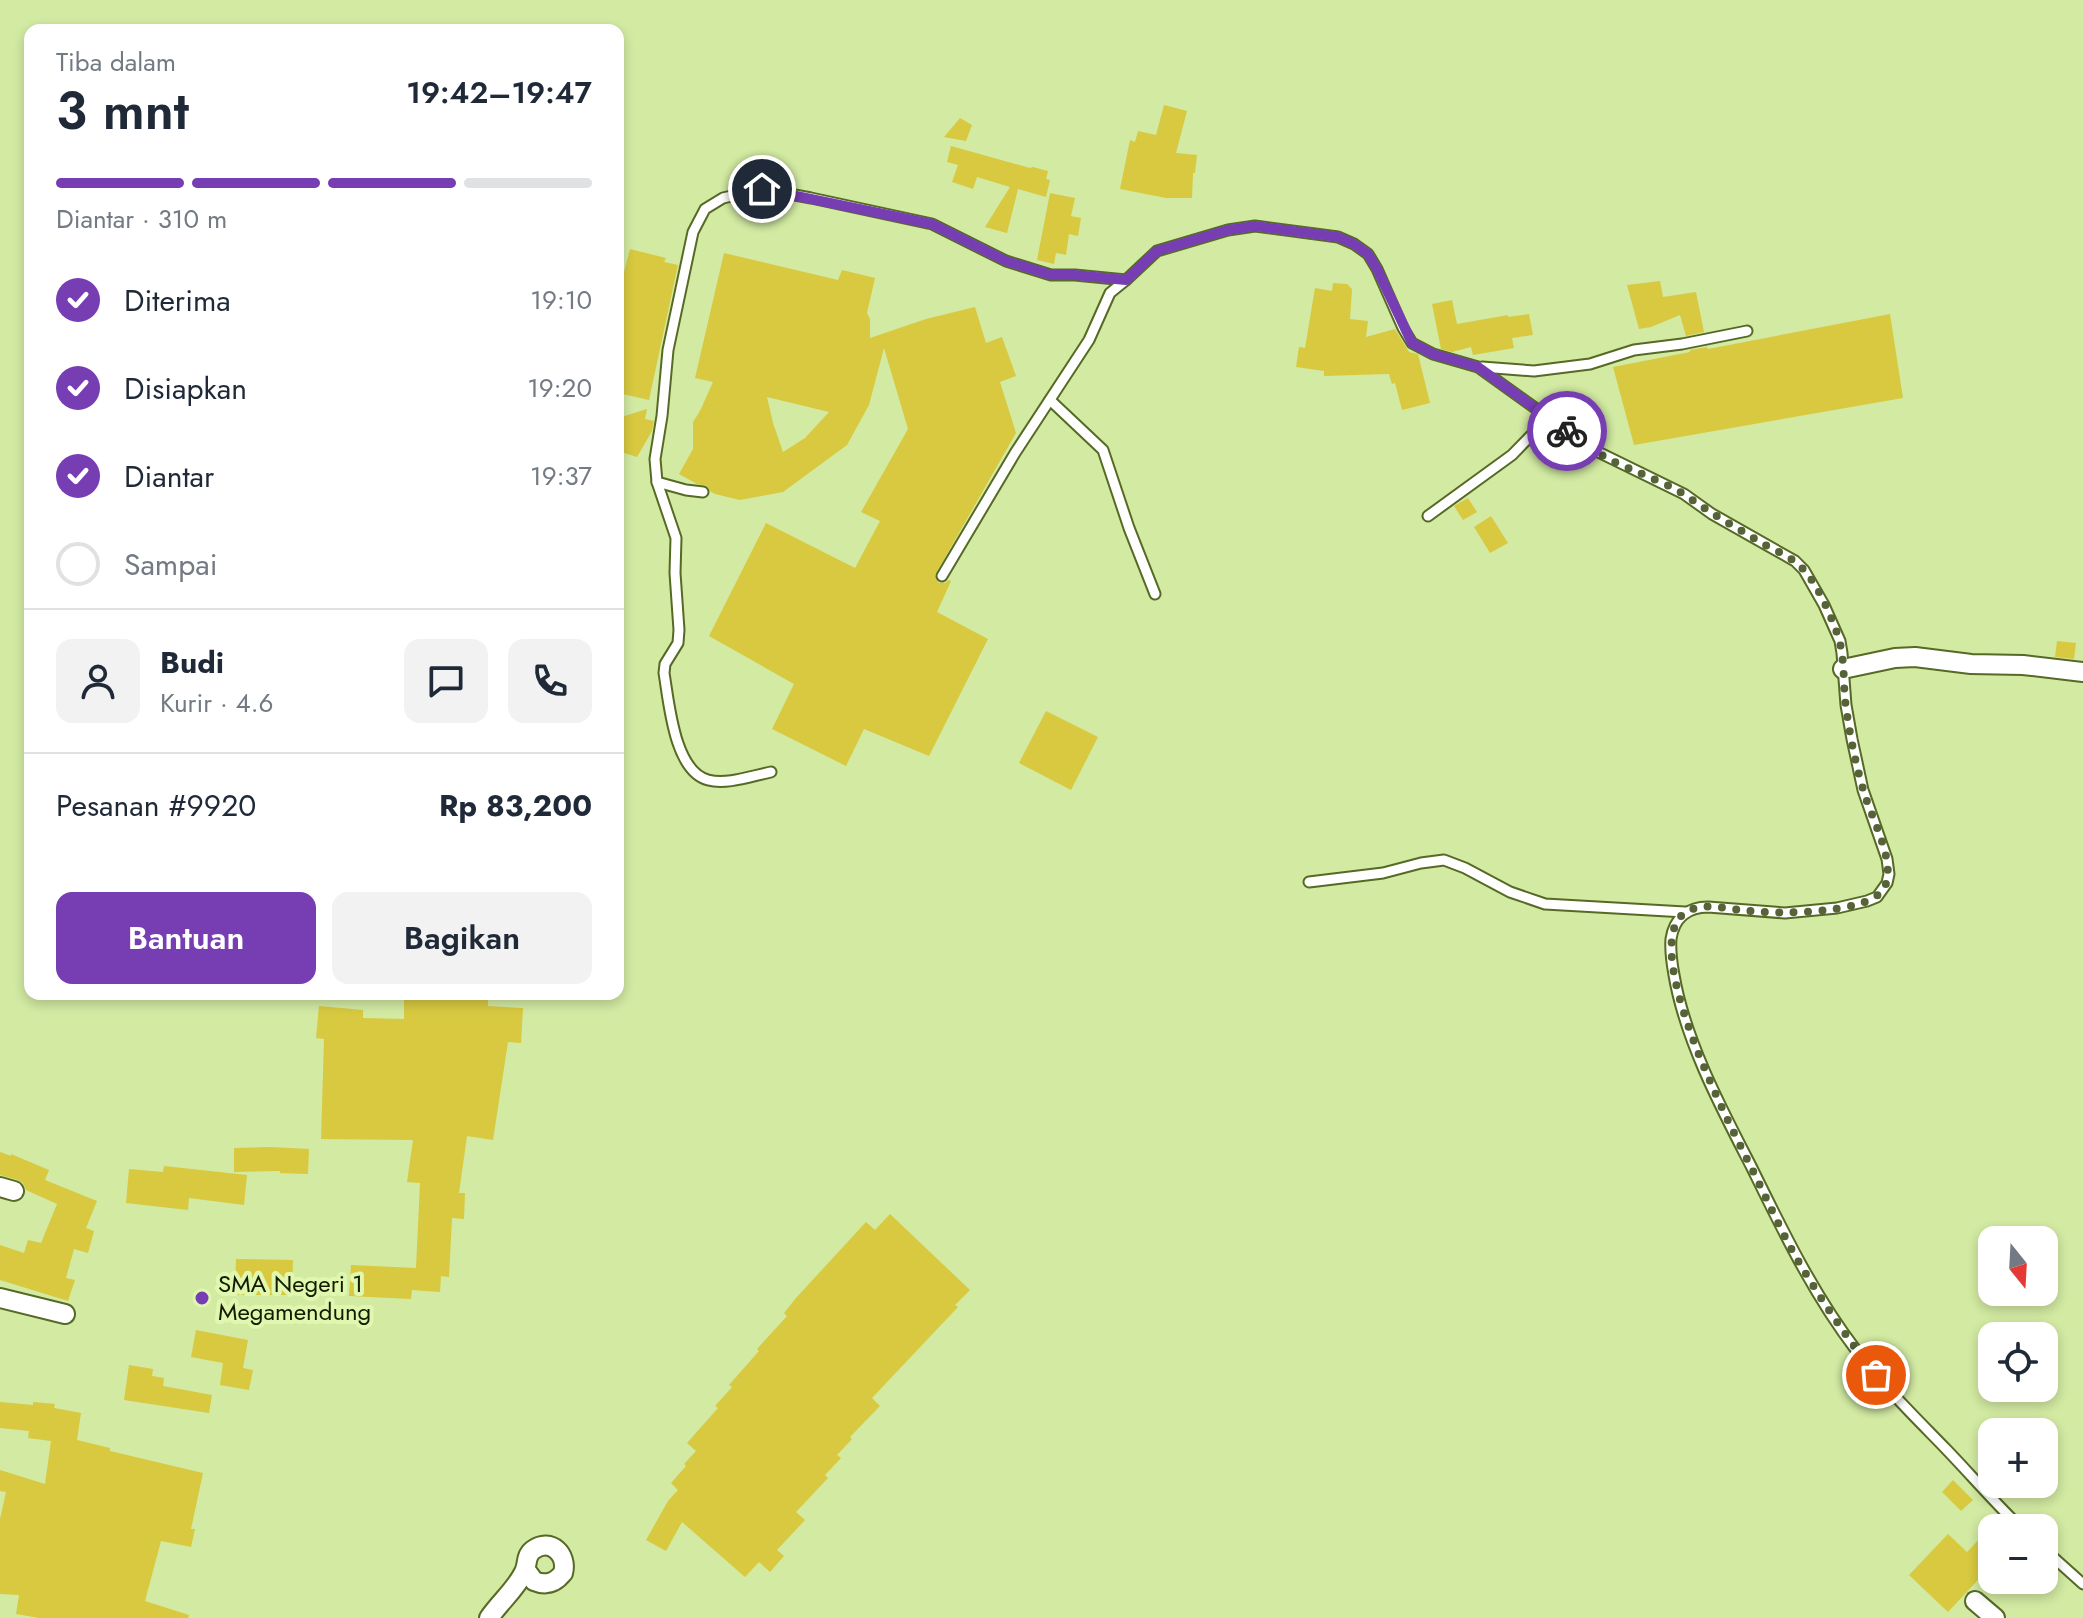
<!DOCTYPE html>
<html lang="id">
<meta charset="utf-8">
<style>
body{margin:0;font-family:Jost,sans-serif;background:#f2f2f3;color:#1f2937;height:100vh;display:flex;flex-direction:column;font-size:30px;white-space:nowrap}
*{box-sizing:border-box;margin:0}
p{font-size:26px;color:#747a83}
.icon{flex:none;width:44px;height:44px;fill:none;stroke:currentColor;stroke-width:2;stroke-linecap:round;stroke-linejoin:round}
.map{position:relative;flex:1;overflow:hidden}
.side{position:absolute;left:24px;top:24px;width:600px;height:976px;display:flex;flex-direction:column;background:#fff;border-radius:16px;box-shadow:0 4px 12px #0003}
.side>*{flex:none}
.needle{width:52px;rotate:162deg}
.controls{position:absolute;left:1978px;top:1226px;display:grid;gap:16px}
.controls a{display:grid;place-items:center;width:80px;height:80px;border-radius:16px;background:#fff;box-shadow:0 4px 12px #0003;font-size:40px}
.pin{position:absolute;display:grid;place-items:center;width:68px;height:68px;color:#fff;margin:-34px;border:4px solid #fff;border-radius:50%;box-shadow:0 2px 8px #0007}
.courier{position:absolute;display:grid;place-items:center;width:80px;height:80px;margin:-40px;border:6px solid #773db3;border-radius:50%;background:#fff;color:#222;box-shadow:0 2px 10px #0007}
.summary em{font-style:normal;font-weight:600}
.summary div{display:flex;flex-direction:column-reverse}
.summary{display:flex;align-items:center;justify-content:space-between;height:136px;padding:0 32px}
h1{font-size:52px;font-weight:600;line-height:60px}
.bar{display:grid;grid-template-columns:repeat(4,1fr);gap:12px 8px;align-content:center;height:96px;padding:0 32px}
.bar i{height:10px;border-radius:6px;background:#e0e1e3}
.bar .selected{background:#773db3}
.bar p{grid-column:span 4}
.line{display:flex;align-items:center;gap:20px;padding:0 32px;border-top:2px solid #e0e1e3}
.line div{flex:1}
.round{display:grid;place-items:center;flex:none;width:84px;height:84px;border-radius:16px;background:#f2f2f3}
ol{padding:0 32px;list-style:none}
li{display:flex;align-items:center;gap:24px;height:88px}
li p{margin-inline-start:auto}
li .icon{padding:8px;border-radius:50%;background:#773db3;color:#fff;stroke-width:4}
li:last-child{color:#747a83}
li i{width:44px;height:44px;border:4px solid #e0e1e3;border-radius:50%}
.button{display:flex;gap:16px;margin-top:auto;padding:16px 32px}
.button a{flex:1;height:92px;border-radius:16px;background:#773db3;color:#fff;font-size:32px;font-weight:600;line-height:92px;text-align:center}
.button a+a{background:#f2f2f3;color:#1f2937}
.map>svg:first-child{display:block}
.building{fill:#d8c940;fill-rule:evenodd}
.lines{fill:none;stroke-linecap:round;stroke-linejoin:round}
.service-casing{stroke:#566925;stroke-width:13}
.minor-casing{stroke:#566925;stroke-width:22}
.service{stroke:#fff;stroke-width:9}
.minor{stroke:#fff;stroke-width:18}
.done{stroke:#566339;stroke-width:8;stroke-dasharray:0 14.4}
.route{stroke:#773db3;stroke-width:10}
.poi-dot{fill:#773db3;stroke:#dff7af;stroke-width:3}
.labels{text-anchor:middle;stroke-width:8;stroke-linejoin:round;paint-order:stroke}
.poi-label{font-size:24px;fill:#131b01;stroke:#dff7af;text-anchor:start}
</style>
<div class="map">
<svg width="2083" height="1618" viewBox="0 0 2083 1618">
<rect width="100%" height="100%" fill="#d2eaa2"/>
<!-- building -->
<g class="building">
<path d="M1164,105L1187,111L1176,153L1197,155L1195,173H1193L1192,198H1166L1120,189L1130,140L1135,142L1138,131L1156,135Z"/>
<path d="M960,118L972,125L966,141L944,137Z"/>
<path d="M951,146L1030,168L1033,167L1048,171L1046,179L1050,180L1046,197L1018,189L1007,233L985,227L1010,187L977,177L973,189L952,182L958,165L947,162Z"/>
<path d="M1050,193L1075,198L1071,216L1081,218L1078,236L1069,234L1066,255L1056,253L1054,264L1037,260Z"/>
<path d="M630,249L666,258L664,262L678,265L649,400L618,393V295Z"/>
<path d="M724,253L838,280L842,270L875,278L867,313L870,319V338L926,319L975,307L986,343L1002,337L1016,376L1000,382L1016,433L935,575L939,583H945L949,580L951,581L937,612L988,639L929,756L864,729L846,766L772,729L794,684L709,636L766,523L855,568L880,521L861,512L908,429L884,348L869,405L847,445L783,492L740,500L715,494L710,491L707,486L697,484L679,474L693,449V422L700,411L713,382L695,378ZM767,397L829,412L805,438L783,452L773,423Z"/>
<path d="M1660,281L1663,297L1696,292L1704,332L1686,336L1680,315L1651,327L1639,329L1627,285Z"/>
<path d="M1333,283L1347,284L1352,289L1350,319L1368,321L1366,337L1395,329L1409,352L1418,354L1430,403L1402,410L1395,383L1392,384L1389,374L1324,376V371L1296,367L1299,347L1305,348L1315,288L1332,291Z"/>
<path d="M1452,300L1457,324L1508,315V317L1529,314L1533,335L1512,338L1514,348L1473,355L1471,347L1452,352L1441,349L1432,304Z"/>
<path d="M1890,314L1903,398L1634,445L1613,367L1690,352V350L1707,347L1708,349Z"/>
<path d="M647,409L645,419L654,421L652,431L637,457L618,451V418Z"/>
<path d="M1468,498L1477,512L1463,520L1454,506Z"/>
<path d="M1491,516L1508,543L1490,553L1474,527Z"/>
<path d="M2057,641L2076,643L2074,659L2055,657Z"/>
<path d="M1046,711L1098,737L1071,790L1019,763Z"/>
<path d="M404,994H488V1006L523,1008L521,1043L508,1042L493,1140L467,1136L459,1193H465L464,1219L452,1218L449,1277L441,1276L440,1292L412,1290L411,1299L349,1296L351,1265L416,1268L420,1183L407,1182L413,1140L321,1139L324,1039L316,1038L319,1006L363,1010V1018L404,1019Z"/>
<path d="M270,1147L309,1149L308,1174L280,1173V1171L234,1172V1148Z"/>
<path d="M0,1152L11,1156V1154L49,1170L45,1180L97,1201L86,1228L94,1231L88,1253L74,1249L66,1278L75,1280L68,1301L0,1280V1245L24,1253L28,1240L41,1243L57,1204L26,1190L23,1183L18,1180L0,1175Z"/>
<path d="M164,1166L247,1175L244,1205L189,1198L188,1210L126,1203L129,1169L163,1172Z"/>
<path d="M890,1214L970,1290L955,1305L958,1307L872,1398L880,1406L850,1437L852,1439L837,1455L841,1458L825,1475L828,1478L796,1512L805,1520L777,1550L784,1556L770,1572L759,1562L745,1577L682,1522L666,1551L646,1540L668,1501L678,1490L671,1483L686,1466L684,1464L696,1451L687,1443L718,1408L715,1406L732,1387L729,1385L759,1351L757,1349L787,1316L784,1313L796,1298L866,1222L875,1230Z"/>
<path d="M236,1259L293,1260L292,1295H235Z"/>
<path d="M196,1330L248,1340L243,1368L253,1370L249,1390L220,1385L223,1363L191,1357Z"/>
<path d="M129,1365L153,1369L152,1376L164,1378L163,1386L212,1395L209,1413L124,1400Z"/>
<path d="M0,1402L33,1405V1402L55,1404L54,1408L81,1413L77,1440L110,1448V1451L203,1473L191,1529H195L191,1547L161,1541L145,1601L189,1615L188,1618H39L16,1614L19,1595L0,1594V1519L6,1492L0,1491V1470L45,1484L51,1441L28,1438L29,1431L0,1428Z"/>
<path d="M1953,1480L1973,1500L1961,1511L1942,1492Z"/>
<path d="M1992,1526V1565L1948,1612L1909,1575L1948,1534L1967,1552Z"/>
</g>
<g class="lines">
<!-- service casing -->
<g class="service-casing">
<g id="service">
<path d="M1482,367L1534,371L1590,364L1634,350L1682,344L1747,331"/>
<path d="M1050,400L1103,450L1129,528L1155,594"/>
<path d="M657,482L676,538L675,573L679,630L678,643L665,664L664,673C669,702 674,771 708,780C727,785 751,776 771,772"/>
<path d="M703,492L686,490L657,482L655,459L662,416L668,350L693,232L705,209L723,198L762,189L811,198L932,224L1006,261L1051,275H1075L1126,280L1157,251L1228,230L1255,226L1338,237L1354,244L1368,254L1377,269L1403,328L1412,343L1433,354L1478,367L1592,449L1684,494L1712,514L1795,561L1804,570L1824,605L1840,641L1842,653L1846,705L1852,739L1863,790L1887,859L1889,874L1887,883L1877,897L1867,901L1837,908L1785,913L1708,907C1688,907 1674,918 1671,939C1670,951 1672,964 1674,975C1685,1040 1721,1108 1751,1166C1782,1229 1813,1294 1856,1350C1883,1386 1915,1417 1946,1449C1971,1475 1995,1503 2021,1528"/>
<path d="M1428,516L1512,455L1548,418"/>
<path d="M942,576L1015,453L1089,340L1110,293L1126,280"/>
<path d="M1309,882L1383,873L1421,863L1444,860L1465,868L1510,892L1545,904L1685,912"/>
<path d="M2044,1549L2083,1584"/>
</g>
</g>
<!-- minor casing -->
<g class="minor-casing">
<g id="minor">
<path d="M1843,669L1895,658L1915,657L1971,664L2023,665L2083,672"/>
<path d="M0,1187L14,1191"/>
<path d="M0,1298L65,1314"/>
<path d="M1975,1601L1995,1618"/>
<path d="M489,1618C500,1602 516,1589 524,1572C528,1565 525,1556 533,1550C551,1537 568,1555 563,1573C555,1583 546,1586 534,1581L526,1570"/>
</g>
</g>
<!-- service -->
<use href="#service" class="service"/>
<!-- minor -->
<use href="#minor" class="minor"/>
</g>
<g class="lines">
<!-- done -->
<path class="done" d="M1567,431C1583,443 1599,455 1617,463C1634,471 1650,477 1667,485C1683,492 1697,504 1712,513C1727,523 1743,531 1758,541C1773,550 1791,556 1803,569C1817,584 1828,609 1835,628C1845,651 1843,676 1845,700C1849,731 1855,763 1864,792C1871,818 1902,872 1880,893C1859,914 1779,914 1750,911C1731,910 1708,902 1690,910C1630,935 1733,1131 1752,1169C1768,1201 1782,1234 1800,1264C1823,1303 1848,1339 1876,1375"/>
<!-- route -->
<path class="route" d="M762,189L932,224L1006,261L1051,275H1075L1126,280L1157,251L1228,230L1255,226L1338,237L1354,244L1368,254L1377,269L1412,343L1433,354L1478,367L1567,431"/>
</g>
<!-- markers -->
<circle class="poi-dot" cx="202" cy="1298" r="8"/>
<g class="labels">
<!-- poi labels -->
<g class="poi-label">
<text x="218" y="1292">SMA Negeri 1<tspan x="218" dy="28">Megamendung</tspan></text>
</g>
</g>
</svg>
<div class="controls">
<a><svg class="needle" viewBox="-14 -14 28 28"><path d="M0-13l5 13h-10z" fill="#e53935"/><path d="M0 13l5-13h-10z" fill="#747a83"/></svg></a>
<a><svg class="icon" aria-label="locate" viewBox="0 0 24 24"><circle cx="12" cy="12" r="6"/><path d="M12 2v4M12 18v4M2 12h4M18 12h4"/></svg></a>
<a>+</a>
<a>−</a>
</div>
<div class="pin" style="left:1876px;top:1375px;background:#ea580c"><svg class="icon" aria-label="bag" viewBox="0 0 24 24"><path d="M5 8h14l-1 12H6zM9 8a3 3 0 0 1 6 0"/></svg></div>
<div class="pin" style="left:762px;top:189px;background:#1f2937"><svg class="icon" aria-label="home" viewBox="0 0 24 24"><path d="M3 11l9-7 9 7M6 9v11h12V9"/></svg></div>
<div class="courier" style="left:1567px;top:431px"><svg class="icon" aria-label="bike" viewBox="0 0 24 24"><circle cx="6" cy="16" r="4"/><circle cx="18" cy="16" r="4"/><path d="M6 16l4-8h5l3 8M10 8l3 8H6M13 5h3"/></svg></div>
<section class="side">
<div class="summary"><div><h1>3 mnt</h1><p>Tiba dalam</p></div><em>19:42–19:47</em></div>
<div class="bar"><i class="selected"></i><i class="selected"></i><i class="selected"></i><i></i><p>Diantar · 310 m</p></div>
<ol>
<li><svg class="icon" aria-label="check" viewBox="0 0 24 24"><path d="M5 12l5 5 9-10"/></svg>Diterima<p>19:10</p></li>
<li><svg class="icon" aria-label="check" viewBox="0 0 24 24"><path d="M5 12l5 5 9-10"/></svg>Disiapkan<p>19:20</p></li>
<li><svg class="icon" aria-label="check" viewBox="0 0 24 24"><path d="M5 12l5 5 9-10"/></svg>Diantar<p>19:37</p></li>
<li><i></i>Sampai</li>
</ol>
<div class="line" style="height:144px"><a class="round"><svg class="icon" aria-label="person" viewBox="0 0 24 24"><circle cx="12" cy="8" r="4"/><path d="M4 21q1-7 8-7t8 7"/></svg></a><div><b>Budi</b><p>Kurir · 4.6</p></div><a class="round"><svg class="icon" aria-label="chat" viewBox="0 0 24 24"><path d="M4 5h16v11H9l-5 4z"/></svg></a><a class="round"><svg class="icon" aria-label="phone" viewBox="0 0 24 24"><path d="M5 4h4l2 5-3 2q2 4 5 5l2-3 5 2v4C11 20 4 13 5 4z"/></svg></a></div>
<div class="line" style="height:104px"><div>Pesanan #9920</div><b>Rp 83,200</b></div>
<div class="button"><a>Bantuan</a><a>Bagikan</a></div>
</section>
</div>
